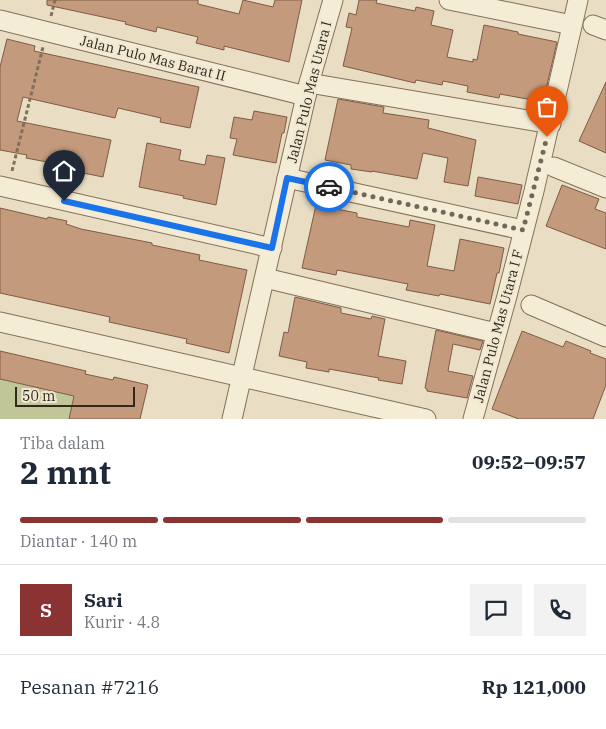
<!DOCTYPE html>
<html lang="id">
<meta charset="utf-8">
<style>
body{margin:0;font-family:"IBM Plex Serif",serif;background:#f2f2f3;color:#1f2937;height:100vh;display:flex;flex-direction:column;font-size:19px;white-space:nowrap}
*{box-sizing:border-box;margin:0}
p{font-size:16px;color:#747a83}
.icon{flex:none;width:28px;height:28px;fill:none;stroke:currentColor;stroke-width:2;stroke-linecap:round;stroke-linejoin:round}
.map{position:relative;height:419px;overflow:hidden}
.side{display:flex;flex-direction:column;background:#fff;flex:1}
.side>*{flex:none}
.scale{position:absolute;left:15px;bottom:12px;width:120px;box-sizing:border-box;padding-left:5px;border:2px solid #33281e;border-top:0;font-size:14px;line-height:18px;white-space:nowrap;color:#33281e;-webkit-text-stroke:4px #f1e8d2;paint-order:stroke}
.pin{position:absolute;display:grid;place-items:center;width:42px;height:42px;color:#fff;margin:-51px -21px;border-radius:50% 50% 50% 0;rotate:-45deg;box-shadow:0 0 5px #0007}
.pin .icon{rotate:45deg}
.courier{position:absolute;display:grid;place-items:center;width:50px;height:50px;margin:-25px;border:4px solid #1a73e8;border-radius:50%;background:#fff;color:#222;box-shadow:0 1px 6px #0007}
.headline em{font-style:normal;font-weight:700}
.headline div{display:flex;flex-direction:column-reverse}
.headline{display:flex;align-items:center;justify-content:space-between;height:85px;padding:0 20px}
h1{font-size:32px;font-weight:700;line-height:38px}
.bar{display:grid;grid-template-columns:repeat(4,1fr);gap:8px 5px;align-content:center;height:60px;padding:0 20px}
.bar i{height:6px;border-radius:4px;background:#e0e1e3}
.bar .on{background:#8b3232}
.bar p{grid-column:span 4}
.line{display:flex;align-items:center;gap:12px;padding:0 20px;border-top:1px solid #e0e1e3}
.line div{flex:1}
.round{display:grid;place-items:center;flex:none;width:52px;height:52px;border-radius:0px;background:#f2f2f3}
.map>svg:first-child{display:block}
.green{fill:#c0c698}
.building{fill:#c49a7c;stroke:#7e5b44}
.lines{fill:none;stroke-linecap:round;stroke-linejoin:round}
.minor-casing{stroke:#82705c;stroke-width:21}
.path{stroke:#82705c;stroke-width:3;stroke-dasharray:4 2.5;stroke-linecap:butt}
.minor{stroke:#f5ecd5;stroke-width:19}
.done{stroke:#736858;stroke-width:5;stroke-dasharray:0 9}
.route{stroke:#1a73e8;stroke-width:6}
.labels{text-anchor:middle;stroke-width:4.5;stroke-linejoin:round;paint-order:stroke}
.street-label{font-size:14px;fill:#33281e;stroke:#f1e8d2}
</style>
<div class="map">
<svg width="606" height="419" viewBox="0 0 606 419">
<rect width="100%" height="100%" fill="#e9dec3"/>
<!-- green -->
<path class="green" d="M0,379L74,396L69,419H0Z"/>
<!-- building -->
<g class="building">
<path d="M47,0H198V4L239,14L243,0L273,7L275,0H302L289,62L224,46V50L196,43L198,37L157,27L156,32L125,24L126,22L47,5Z"/>
<path d="M359,0H377L376,3L415,11L416,7L434,11L431,25L453,30L447,57L473,62V59L477,60L484,25L518,32V34L557,42L543,102L500,94L499,98L467,92L468,86L443,81L442,85L416,80L415,83L343,66L352,28L346,27L349,13L356,15Z"/>
<path d="M7,39L35,46L34,51L199,87L190,128L160,122L161,118L118,108L115,118L23,97L17,121L111,140L103,177L68,170V166L26,158L27,155L0,150V67Z"/>
<path d="M606,82V153L579,141Z"/>
<path d="M338,99L384,107L383,113L429,120L428,128L476,140L468,186L444,182L448,158L423,153L417,179L372,171V172L351,169V165L325,160Z"/>
<path d="M254,111L287,117L284,133H282L276,163L233,155L237,139L230,138L234,117L252,120Z"/>
<path d="M147,143L181,150L179,160L205,165L207,155L225,158L216,205L183,198L184,196L139,187Z"/>
<path d="M478,177L522,185L518,204L475,196Z"/>
<path d="M562,185L599,199L595,209L606,213V249L546,226Z"/>
<path d="M316,205L357,213V217L409,227L410,220L435,225L427,266L454,271L460,239L504,248L499,273H497L490,304L440,294L439,296L406,290L408,284L337,270L336,275L302,268Z"/>
<path d="M0,208L47,219L48,217L67,221L66,224L81,229L152,243V245L200,255L199,260L247,270L229,353L186,343L187,339L109,322L110,317L0,293Z"/>
<path d="M295,297L341,308V313L371,319L372,316L385,319L378,356L406,361L402,384L378,380L379,378L351,373L329,369V372L306,368L307,362L279,356L284,332L288,333Z"/>
<path d="M436,330L483,341L480,350L453,344L448,371L473,376L467,398L427,391V389L425,388Z"/>
<path d="M522,331L563,347L566,341L591,351L590,353L606,359V385L593,419H519L492,409Z"/>
<path d="M0,351L86,371L85,374L113,380L114,377L148,385L140,419H69L74,396L0,379Z"/>
</g>
<g class="lines">
<!-- minor casing -->
<g class="minor-casing">
<g id="minor">
<path d="M449,0L572,25"/>
<path d="M0,20L306,96"/>
<path d="M593,25L606,30"/>
<path d="M309,83L551,124"/>
<path d="M554,167L606,188"/>
<path d="M287,178L523,230"/>
<path d="M0,186L272,248"/>
<path d="M265,278L496,333"/>
<path d="M531,305L606,337"/>
<path d="M0,322L426,419"/>
<path d="M232,419L309,83L333,0"/>
<path d="M473,419L507,296L534,191L578,0"/>
</g>
</g>
<!-- path -->
<g class="path">
<path d="M51,16L55,0"/>
<path d="M12,171L43,47"/>
</g>
<!-- minor -->
<use href="#minor" class="minor"/>
</g>
<g class="lines">
<!-- done -->
<path class="done" d="M329,187L523,230L547,137"/>
<!-- route -->
<path class="route" d="M64,201L272,248L287,178L329,187"/>
</g>
<g class="labels">
<!-- street labels -->
<g class="street-label">
<text transform="translate(153 58) rotate(14)" y="5">Jalan Pulo Mas Barat II</text>
<text transform="translate(309 92) rotate(-76)" y="5">Jalan Pulo Mas Utara I</text>
<text transform="translate(498 326) rotate(-75)" y="5">Jalan Pulo Mas Utara I F</text>
</g>
</g>
</svg>
<div class="scale">50 m</div>
<div class="pin" style="left:547px;top:137px;background:#ea580c"><svg class="icon" aria-label="bag" viewBox="0 0 24 24"><path d="M5 8h14l-1 12H6zM9 8a3 3 0 0 1 6 0"/></svg></div>
<div class="pin" style="left:64px;top:201px;background:#1f2937"><svg class="icon" aria-label="home" viewBox="0 0 24 24"><path d="M3 11l9-7 9 7M6 9v11h12V9"/></svg></div>
<div class="courier" style="left:329px;top:187px"><svg class="icon" aria-label="car" viewBox="0 0 24 24"><path d="M5 17H2v-5l4-1 3-4h7l3 4 3 1v5h-3M9 17h6M6 11h13"/><circle cx="7" cy="17" r="2"/><circle cx="17" cy="17" r="2"/></svg></div>
</div>
<section class="side">
<div class="headline"><div><h1>2 mnt</h1><p>Tiba dalam</p></div><em>09:52–09:57</em></div>
<div class="bar"><i class="on"></i><i class="on"></i><i class="on"></i><i></i><p>Diantar · 140 m</p></div>
<div class="line" style="height:90px"><b class="round" style="background:#8b3232;color:#fff">S</b><div><b>Sari</b><p>Kurir · 4.8</p></div><a class="round"><svg class="icon" aria-label="chat" viewBox="0 0 24 24"><path d="M4 5h16v11H9l-5 4z"/></svg></a><a class="round"><svg class="icon" aria-label="phone" viewBox="0 0 24 24"><path d="M5 4h4l2 5-3 2q2 4 5 5l2-3 5 2v4C11 20 4 13 5 4z"/></svg></a></div>
<div class="line" style="height:65px"><div>Pesanan #7216</div><b>Rp 121,000</b></div>
</section>
